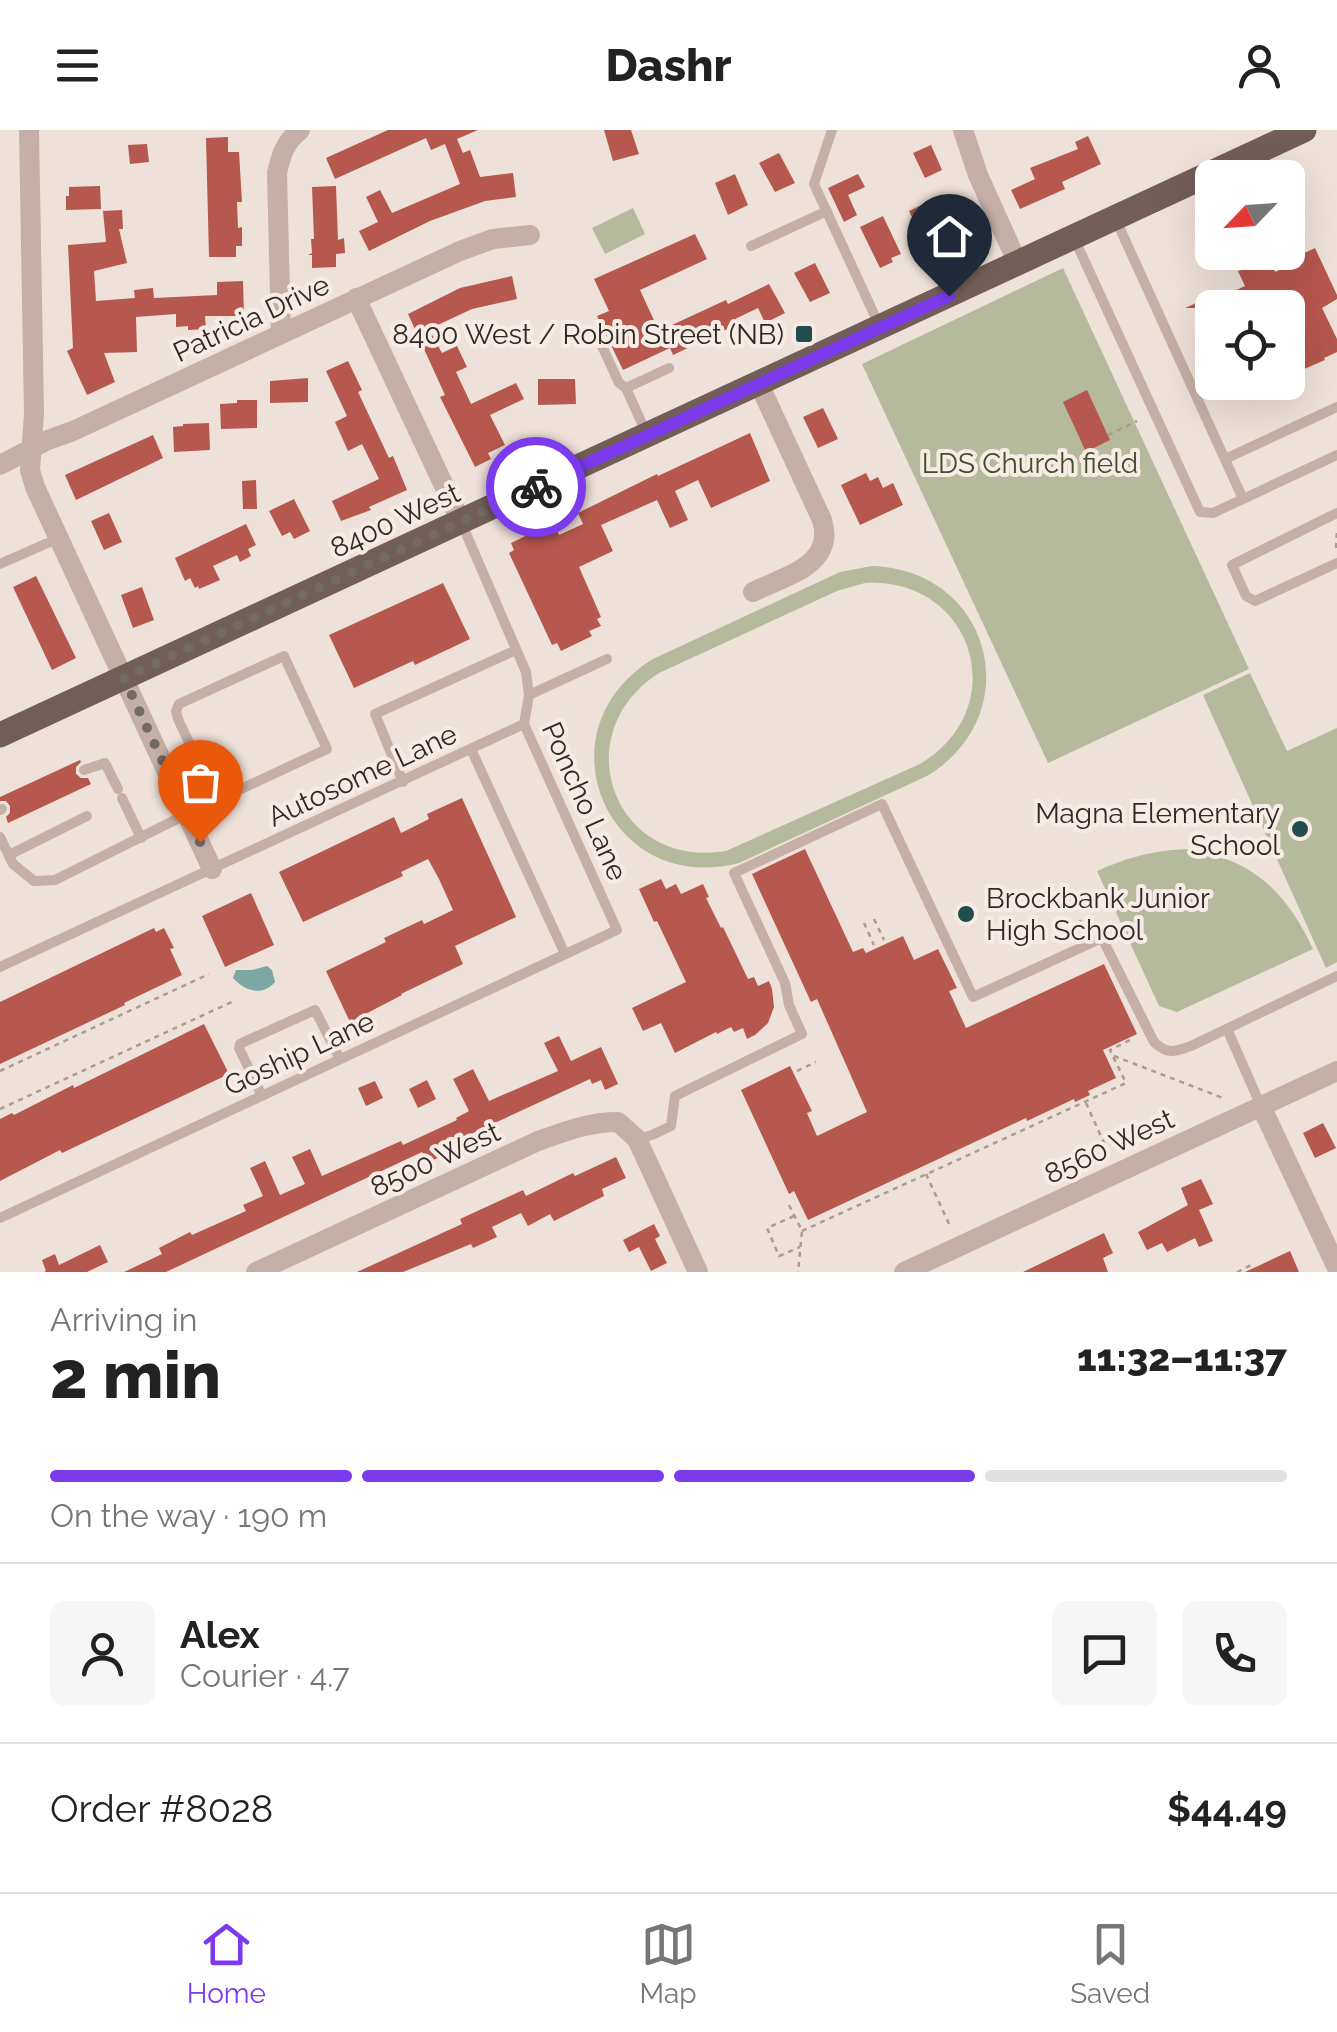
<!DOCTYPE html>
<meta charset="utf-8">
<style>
body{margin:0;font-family:Raleway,sans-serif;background:#f6f6f6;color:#222;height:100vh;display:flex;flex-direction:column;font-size:38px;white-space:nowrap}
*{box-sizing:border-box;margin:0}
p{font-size:32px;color:#767676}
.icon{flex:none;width:55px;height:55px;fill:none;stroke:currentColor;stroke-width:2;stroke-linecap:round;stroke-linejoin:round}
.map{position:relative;height:1142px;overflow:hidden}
.side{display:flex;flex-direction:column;background:#fff;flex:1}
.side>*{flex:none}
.needle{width:65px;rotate:245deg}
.buttons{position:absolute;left:1195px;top:30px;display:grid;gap:20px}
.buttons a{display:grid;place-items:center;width:110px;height:110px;border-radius:15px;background:#fff;box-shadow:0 10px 40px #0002;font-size:50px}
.pin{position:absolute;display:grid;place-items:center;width:85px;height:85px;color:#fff;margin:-102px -42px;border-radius:50% 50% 50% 0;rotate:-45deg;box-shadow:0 0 10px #0007}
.pin .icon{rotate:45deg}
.courier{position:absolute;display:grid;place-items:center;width:100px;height:100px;margin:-50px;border:8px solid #7c3aed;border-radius:50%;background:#fff;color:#222;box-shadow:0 2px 12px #0007}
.overview em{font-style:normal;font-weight:800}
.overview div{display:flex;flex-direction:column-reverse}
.overview{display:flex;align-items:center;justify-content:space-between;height:170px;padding:0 50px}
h1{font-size:65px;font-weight:800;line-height:75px}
.bar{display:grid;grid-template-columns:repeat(4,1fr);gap:15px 10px;align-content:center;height:120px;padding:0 50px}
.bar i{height:12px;border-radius:8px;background:#e0e0e0}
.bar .selected{background:#7c3aed}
.bar p{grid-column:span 4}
.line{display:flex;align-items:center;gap:25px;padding:0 50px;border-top:2px solid #e0e0e0}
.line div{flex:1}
.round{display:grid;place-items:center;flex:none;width:105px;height:105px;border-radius:15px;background:#f6f6f6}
header{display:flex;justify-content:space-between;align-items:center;height:130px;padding:0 50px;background:#fff;font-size:45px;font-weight:800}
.dock{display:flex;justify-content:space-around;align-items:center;height:140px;border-top:2px solid #e0e0e0;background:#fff;font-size:28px;color:#767676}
.dock a{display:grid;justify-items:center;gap:5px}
.dock .selected{color:#7c3aed}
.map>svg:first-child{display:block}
.green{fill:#b5ba9c;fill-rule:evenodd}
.water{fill:#7ca7a2}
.building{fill:#b7584e}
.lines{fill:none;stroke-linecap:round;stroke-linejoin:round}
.path{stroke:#af9a92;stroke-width:2.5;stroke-dasharray:5 5;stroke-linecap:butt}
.lane{stroke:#c4b0a7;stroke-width:10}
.street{stroke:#c4b0a7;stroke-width:20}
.primary{stroke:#725e59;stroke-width:25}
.done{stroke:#736965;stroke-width:10;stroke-dasharray:0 18}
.route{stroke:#7c3aed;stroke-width:12}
.poi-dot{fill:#214e4a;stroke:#f6ece5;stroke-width:4}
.labels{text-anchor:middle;stroke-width:8;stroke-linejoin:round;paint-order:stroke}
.street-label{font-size:28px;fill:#312827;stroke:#f6ece5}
.poi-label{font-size:28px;fill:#312827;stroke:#f6ece5;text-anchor:end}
.park-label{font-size:28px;fill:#464d2d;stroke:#f6ece5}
</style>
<header><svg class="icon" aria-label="menu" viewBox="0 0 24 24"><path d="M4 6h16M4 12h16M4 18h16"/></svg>Dashr<svg class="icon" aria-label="person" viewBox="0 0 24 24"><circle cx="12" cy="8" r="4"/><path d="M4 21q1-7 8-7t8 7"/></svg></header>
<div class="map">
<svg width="1337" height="1142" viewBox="0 0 1337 1142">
<rect width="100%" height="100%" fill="#eee1d9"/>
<!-- green -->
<g class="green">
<path d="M633,78L645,104L605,124L592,98Z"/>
<path d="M1063,138L1249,539L1048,633L862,234Z"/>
<path d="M872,436C992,440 1029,584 927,646L739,733C607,767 537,600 653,529L840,442ZM865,453C974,447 1014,578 920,634L726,721C614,740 564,604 659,543L837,461Z"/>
<path d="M1250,543L1287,621L1337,598V832L1326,838L1203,565Z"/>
<path d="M1186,719C1252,729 1285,760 1313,819L1177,882L1159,876L1097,741C1129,727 1151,721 1186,719Z"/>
</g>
<!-- water -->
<path class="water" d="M267,836L272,840L275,852C262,867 245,861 233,848L236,840H252Z"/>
<!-- building -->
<g class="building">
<path d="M388,0H478L457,9L463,23L470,20L480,47L513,43L516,67L485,71L430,91L369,121L359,101L378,92L366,67L380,60L392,83L460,54L445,14L431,20L426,8L335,49L326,28Z"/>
<path d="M604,0H631L639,24L613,31Z"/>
<path d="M1088,6L1101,34L1062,52L1065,59L1020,79L1011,60L1035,49L1030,38L1078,19L1075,12Z"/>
<path d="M228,7V22H239L242,72H237L238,98L242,97V116H236V127H209L206,8Z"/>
<path d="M147,14L149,32L130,34L128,15Z"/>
<path d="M931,15L942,40L925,48L913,23Z"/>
<path d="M779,23L795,53L775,62L759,33Z"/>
<path d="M735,44L748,75L728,85L715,53Z"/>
<path d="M858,44L865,57L848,65L857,85L844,92L828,58Z"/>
<path d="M100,56L101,79L66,80V66H69V57Z"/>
<path d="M336,56L338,110L344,108L345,123L336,124V137L312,138V125H308L312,123L311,109H314L312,57Z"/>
<path d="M936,68L945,88L937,91L939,94L932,98L933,100L921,106L909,81Z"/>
<path d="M122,80L123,99H119L127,133L94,141L96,171L135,168L134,160L153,158L154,168L217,165V152L243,151L244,186H205L206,199L188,200V196L176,197V184L136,187L137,222L104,223L115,252L87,265L67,221L73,218L68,115L106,112L103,81Z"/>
<path d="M883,86L901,124L891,128L893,132L880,138L860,97Z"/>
<path d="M695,104L707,129L640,160L659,201L726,170L728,174L769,154L785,183L765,193L758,178L735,189L738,194L673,225L670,218L623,240L597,186L609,181L594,149Z"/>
<path d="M1315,118L1337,165V169L1322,178L1337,209V222L1324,228L1325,230L1288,246V178H1185L1218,163L1220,168L1245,156L1238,141L1245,139L1242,132L1258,124L1262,130L1268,127L1275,142L1300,131L1298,126Z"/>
<path d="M815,133L830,163L810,172L794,143Z"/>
<path d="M512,146L517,169L472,179L429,199L442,223L457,216L467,237L456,242L471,274L516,253L524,269L490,285L505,315L488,323L491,329L475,337L440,267L445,265L408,184L460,158Z"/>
<path d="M348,231L362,260L358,262L389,328L393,326L407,360L369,377L371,380L341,391L332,371L379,349L362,314L348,321L335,292L347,286L326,241Z"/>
<path d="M308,248V272L270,273V251Z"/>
<path d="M538,249H575L576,274L538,275Z"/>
<path d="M1087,260L1110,310L1086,322L1063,272Z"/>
<path d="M237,270H257V298L221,299L220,274L237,273Z"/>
<path d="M823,278L838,309L818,318L803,287Z"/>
<path d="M209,293L210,320L174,322L173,297L183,296V294Z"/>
<path d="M750,303L770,351L711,378L698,350L675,361L688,390L670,398L657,370L601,395L613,421L579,437L601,487L597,489L601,496L589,501L592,506L561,521L557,513L552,515L509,423L514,420L511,413L542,398L544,403L556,398L559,405L583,394L578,383L657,344L658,346Z"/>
<path d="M153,305L163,328L76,370L65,345Z"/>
<path d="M866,343L870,351L878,347L883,358L893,353L903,375L860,395L841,355Z"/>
<path d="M256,350L257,379H243L242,351Z"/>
<path d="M294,369L310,401L294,409L290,402L282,406L269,381Z"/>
<path d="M109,383L122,412L104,420L91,391Z"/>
<path d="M246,394L256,415L248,419L251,426L240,432L237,425L213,436L220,450L199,459L198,456L195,458L190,448L185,451L175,428Z"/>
<path d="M36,446L76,528L52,540L13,457Z"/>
<path d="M443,453L470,509L415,535L413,531L354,558L329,505Z"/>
<path d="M142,457L154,490L133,498L121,465Z"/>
<path d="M80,630L81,632L76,637V644L81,648H88L91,654L8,693L6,687L10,683V676L6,671H0V667Z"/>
<path d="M462,668L516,787L455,816L463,834L401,864L402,865L350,892L326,841L386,812L384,808L422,790L424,794L453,780L439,749L428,729L401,742L403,746L303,792L279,742L394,687L401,703L429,689L427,684Z"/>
<path d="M805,719L853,822L863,818L866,823L903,806L914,830L938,819L957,858L949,861L966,898L1104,834L1137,904L1103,920L1116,948L1088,961L1090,965L1075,972L1074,969L1027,991L1026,988L808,1090L794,1061L789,1064L741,960L790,936L812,981L807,983L817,1006L867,982L817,869L811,872L752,744Z"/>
<path d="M661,749L666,759L676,754L681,764L703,754L709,767L706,768L721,798L723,797L748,849L754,847L758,856L769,851L772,859L774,877L768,893L755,905L747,909L743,898L734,902L731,897L717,904L716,902L675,923L661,893L643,901L632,878L686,852L657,791L654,792L639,759Z"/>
<path d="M251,763L274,815L225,837L202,786Z"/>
<path d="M154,798L156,802L164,798L174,818L170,819L182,845L124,873L125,875L0,934V872Z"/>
<path d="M204,894L229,944L62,1023L60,1020L0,1051V989L12,983L14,985L73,955L74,958Z"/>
<path d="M559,906L571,931L601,917L618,954L605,960L601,950L592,954L590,949L447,1015L450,1022L427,1033L422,1022L166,1142H124L162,1124L159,1118L190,1102L192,1105L246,1081L243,1075L263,1066L250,1038L265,1031L280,1065L305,1054L292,1027L310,1019L322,1046L401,1011L403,1015L457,990L456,988L469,981L453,949L473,939L489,971L558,941L544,913Z"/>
<path d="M427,950L436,969L418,978L409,959Z"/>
<path d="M375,951L383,968L366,976L358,958Z"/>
<path d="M1323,993L1336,1018L1315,1028L1303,1003Z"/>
<path d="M616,1027L626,1048L602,1059L604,1066L554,1091L550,1084L528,1096L521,1083L492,1097L497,1107L473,1118L471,1114L403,1142H357L462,1094L460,1089L523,1060L526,1066L573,1043L575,1046Z"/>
<path d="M1201,1049L1213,1074L1199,1080L1213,1111L1199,1117L1195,1108L1167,1122L1162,1113L1147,1120L1138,1102L1188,1075L1181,1058Z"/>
<path d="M654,1094L660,1106L655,1109L667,1133L651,1141L639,1117L629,1122L623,1110Z"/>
<path d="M1104,1103L1113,1123L1103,1128L1108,1142H1023Z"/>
<path d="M100,1115L108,1132L87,1142H44L46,1141L42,1130L55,1124L59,1135Z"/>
<path d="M1290,1121L1299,1142H1245Z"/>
</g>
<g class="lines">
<!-- path -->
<g class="path">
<path d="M1108,305L1137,291"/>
<path d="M1336,418L1337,401"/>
<path d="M874,789L884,810"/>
<path d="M1080,790L1086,802"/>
<path d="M864,793L874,815"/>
<path d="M1114,926L1223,968"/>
<path d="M0,941L209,844"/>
<path d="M797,941L816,932"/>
<path d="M1086,973L1108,1022"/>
<path d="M0,979L236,870"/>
<path d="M926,1044L950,1096"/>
<path d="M789,1075L802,1101L798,1142"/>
<path d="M794,1086L767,1098L779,1126L800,1117"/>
<path d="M802,1101L1126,953L1110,920L1134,908"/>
<path d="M1237,1142L1251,1135L1250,1132"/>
</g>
<!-- lane -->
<g class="lane">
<path d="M832,0L814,54L880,197"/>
<path d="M1116,90L1243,369"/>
<path d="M1074,108L1200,382L1213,383L1337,325"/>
<path d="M751,116L827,81"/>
<path d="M602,216L619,253L626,258"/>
<path d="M647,305L626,258L669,238"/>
<path d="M1225,329L1337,277"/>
<path d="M1337,383L1232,435L1246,466L1255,471L1337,433"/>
<path d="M0,434L59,408"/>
<path d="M529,565L607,529"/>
<path d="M471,619L565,824"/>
<path d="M84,640L105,633L118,659"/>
<path d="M403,652L375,584L516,520"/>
<path d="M122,668L141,708"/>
<path d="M0,680L2,679"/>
<path d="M0,707L13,734L34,751L55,750L187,684L327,619L284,526L179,574L176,581L178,589L216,670"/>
<path d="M9,725L87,686"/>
<path d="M0,837L524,594"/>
<path d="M1227,899L1261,976"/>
<path d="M262,966L239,918L240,914L246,911L315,880L340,929"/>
<path d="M637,1009L652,1005L671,996L675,966L802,904L789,875L785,853L734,743L882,674L973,867L1102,808L1154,912C1168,925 1174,922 1191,916L1337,846"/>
<path d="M0,1088L617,800L524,594L529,565L526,542L461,392"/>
</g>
<!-- street -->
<g class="street">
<path d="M29,0L34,284L30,340L35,357L212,739"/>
<path d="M963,0L978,45L1018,134"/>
<path d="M356,168L461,392"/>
<path d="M281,204L277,43C281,25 285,12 300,0"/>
<path d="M0,335L48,310L73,301L460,121L493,109L530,105"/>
<path d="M753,462C785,446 836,435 822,390L759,254"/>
<path d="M1261,976L1337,1138"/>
<path d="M256,1142L538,1011C566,1001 589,992 618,992L637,1009L698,1142"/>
<path d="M904,1142L1337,941"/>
</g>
<!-- primary -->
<path class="primary" d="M0,605L1304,0"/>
</g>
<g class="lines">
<!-- done -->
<path class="done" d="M200,712L124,548L536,357"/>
<!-- route -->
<path class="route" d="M536,357L949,166"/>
</g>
<!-- markers -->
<g class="poi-dot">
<rect x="794" y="194" width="20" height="20" rx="5"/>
<circle cx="1300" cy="699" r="10"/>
<circle cx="966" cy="784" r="10"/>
</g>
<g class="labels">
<!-- street labels -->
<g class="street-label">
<text transform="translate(251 188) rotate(-25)" y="10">Patricia Drive</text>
<text transform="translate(395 390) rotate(-25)" y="10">8400 West</text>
<text transform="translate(362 645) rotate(-25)" y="10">Autosome Lane</text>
<text transform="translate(585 671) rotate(66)" y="10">Poncho Lane</text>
<text transform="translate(299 923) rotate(-25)" y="10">Goship Lane</text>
<text transform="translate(1109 1016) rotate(-25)" y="10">8560 West</text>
<text transform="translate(435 1029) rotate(-25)" y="10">8500 West</text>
</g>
<!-- poi labels -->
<g class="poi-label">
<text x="784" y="214">8400 West / Robin Street (NB)</text>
<text x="1280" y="693">Magna Elementary<tspan x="1280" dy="32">School</tspan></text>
<text x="986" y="778" text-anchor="start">Brockbank Junior<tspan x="986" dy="32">High School</tspan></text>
</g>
<!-- park labels -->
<g class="park-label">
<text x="1030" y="343">LDS Church field</text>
</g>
</g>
</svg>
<div class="buttons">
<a><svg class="needle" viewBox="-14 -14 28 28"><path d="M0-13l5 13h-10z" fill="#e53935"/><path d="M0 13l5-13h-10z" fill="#767676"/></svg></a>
<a><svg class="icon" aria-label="locate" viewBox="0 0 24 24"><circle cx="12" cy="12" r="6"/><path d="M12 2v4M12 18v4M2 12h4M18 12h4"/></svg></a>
</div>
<div class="pin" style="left:200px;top:712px;background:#ea580c"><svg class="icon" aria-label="bag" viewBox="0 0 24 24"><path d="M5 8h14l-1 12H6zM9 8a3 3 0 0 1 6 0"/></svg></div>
<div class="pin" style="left:949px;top:166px;background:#1f2937"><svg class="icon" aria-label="home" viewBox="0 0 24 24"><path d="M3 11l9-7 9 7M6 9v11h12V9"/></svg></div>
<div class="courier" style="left:536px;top:357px"><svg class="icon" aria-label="bike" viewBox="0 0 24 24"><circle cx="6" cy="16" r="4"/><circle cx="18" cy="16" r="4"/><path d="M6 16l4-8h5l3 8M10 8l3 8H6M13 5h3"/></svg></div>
</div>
<section class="side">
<div class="overview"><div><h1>2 min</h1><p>Arriving in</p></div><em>11:32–11:37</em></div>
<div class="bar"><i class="selected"></i><i class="selected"></i><i class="selected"></i><i></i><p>On the way · 190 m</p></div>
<div class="line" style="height:180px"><a class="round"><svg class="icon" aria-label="person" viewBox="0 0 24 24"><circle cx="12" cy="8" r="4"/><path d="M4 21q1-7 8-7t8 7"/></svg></a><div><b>Alex</b><p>Courier · 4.7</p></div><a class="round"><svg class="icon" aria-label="chat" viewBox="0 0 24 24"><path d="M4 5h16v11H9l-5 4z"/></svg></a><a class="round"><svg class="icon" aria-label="phone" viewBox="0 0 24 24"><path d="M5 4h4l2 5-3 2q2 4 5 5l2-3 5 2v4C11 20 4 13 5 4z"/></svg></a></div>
<div class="line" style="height:130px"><div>Order #8028</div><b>$44.49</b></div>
</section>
<nav class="dock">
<a class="selected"><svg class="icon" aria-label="home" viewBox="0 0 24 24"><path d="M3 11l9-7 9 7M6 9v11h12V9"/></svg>Home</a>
<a><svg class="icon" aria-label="map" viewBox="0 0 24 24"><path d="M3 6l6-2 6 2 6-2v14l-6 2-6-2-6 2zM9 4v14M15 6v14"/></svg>Map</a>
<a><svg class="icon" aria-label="saved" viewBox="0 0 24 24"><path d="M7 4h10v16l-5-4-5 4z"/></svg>Saved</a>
</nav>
